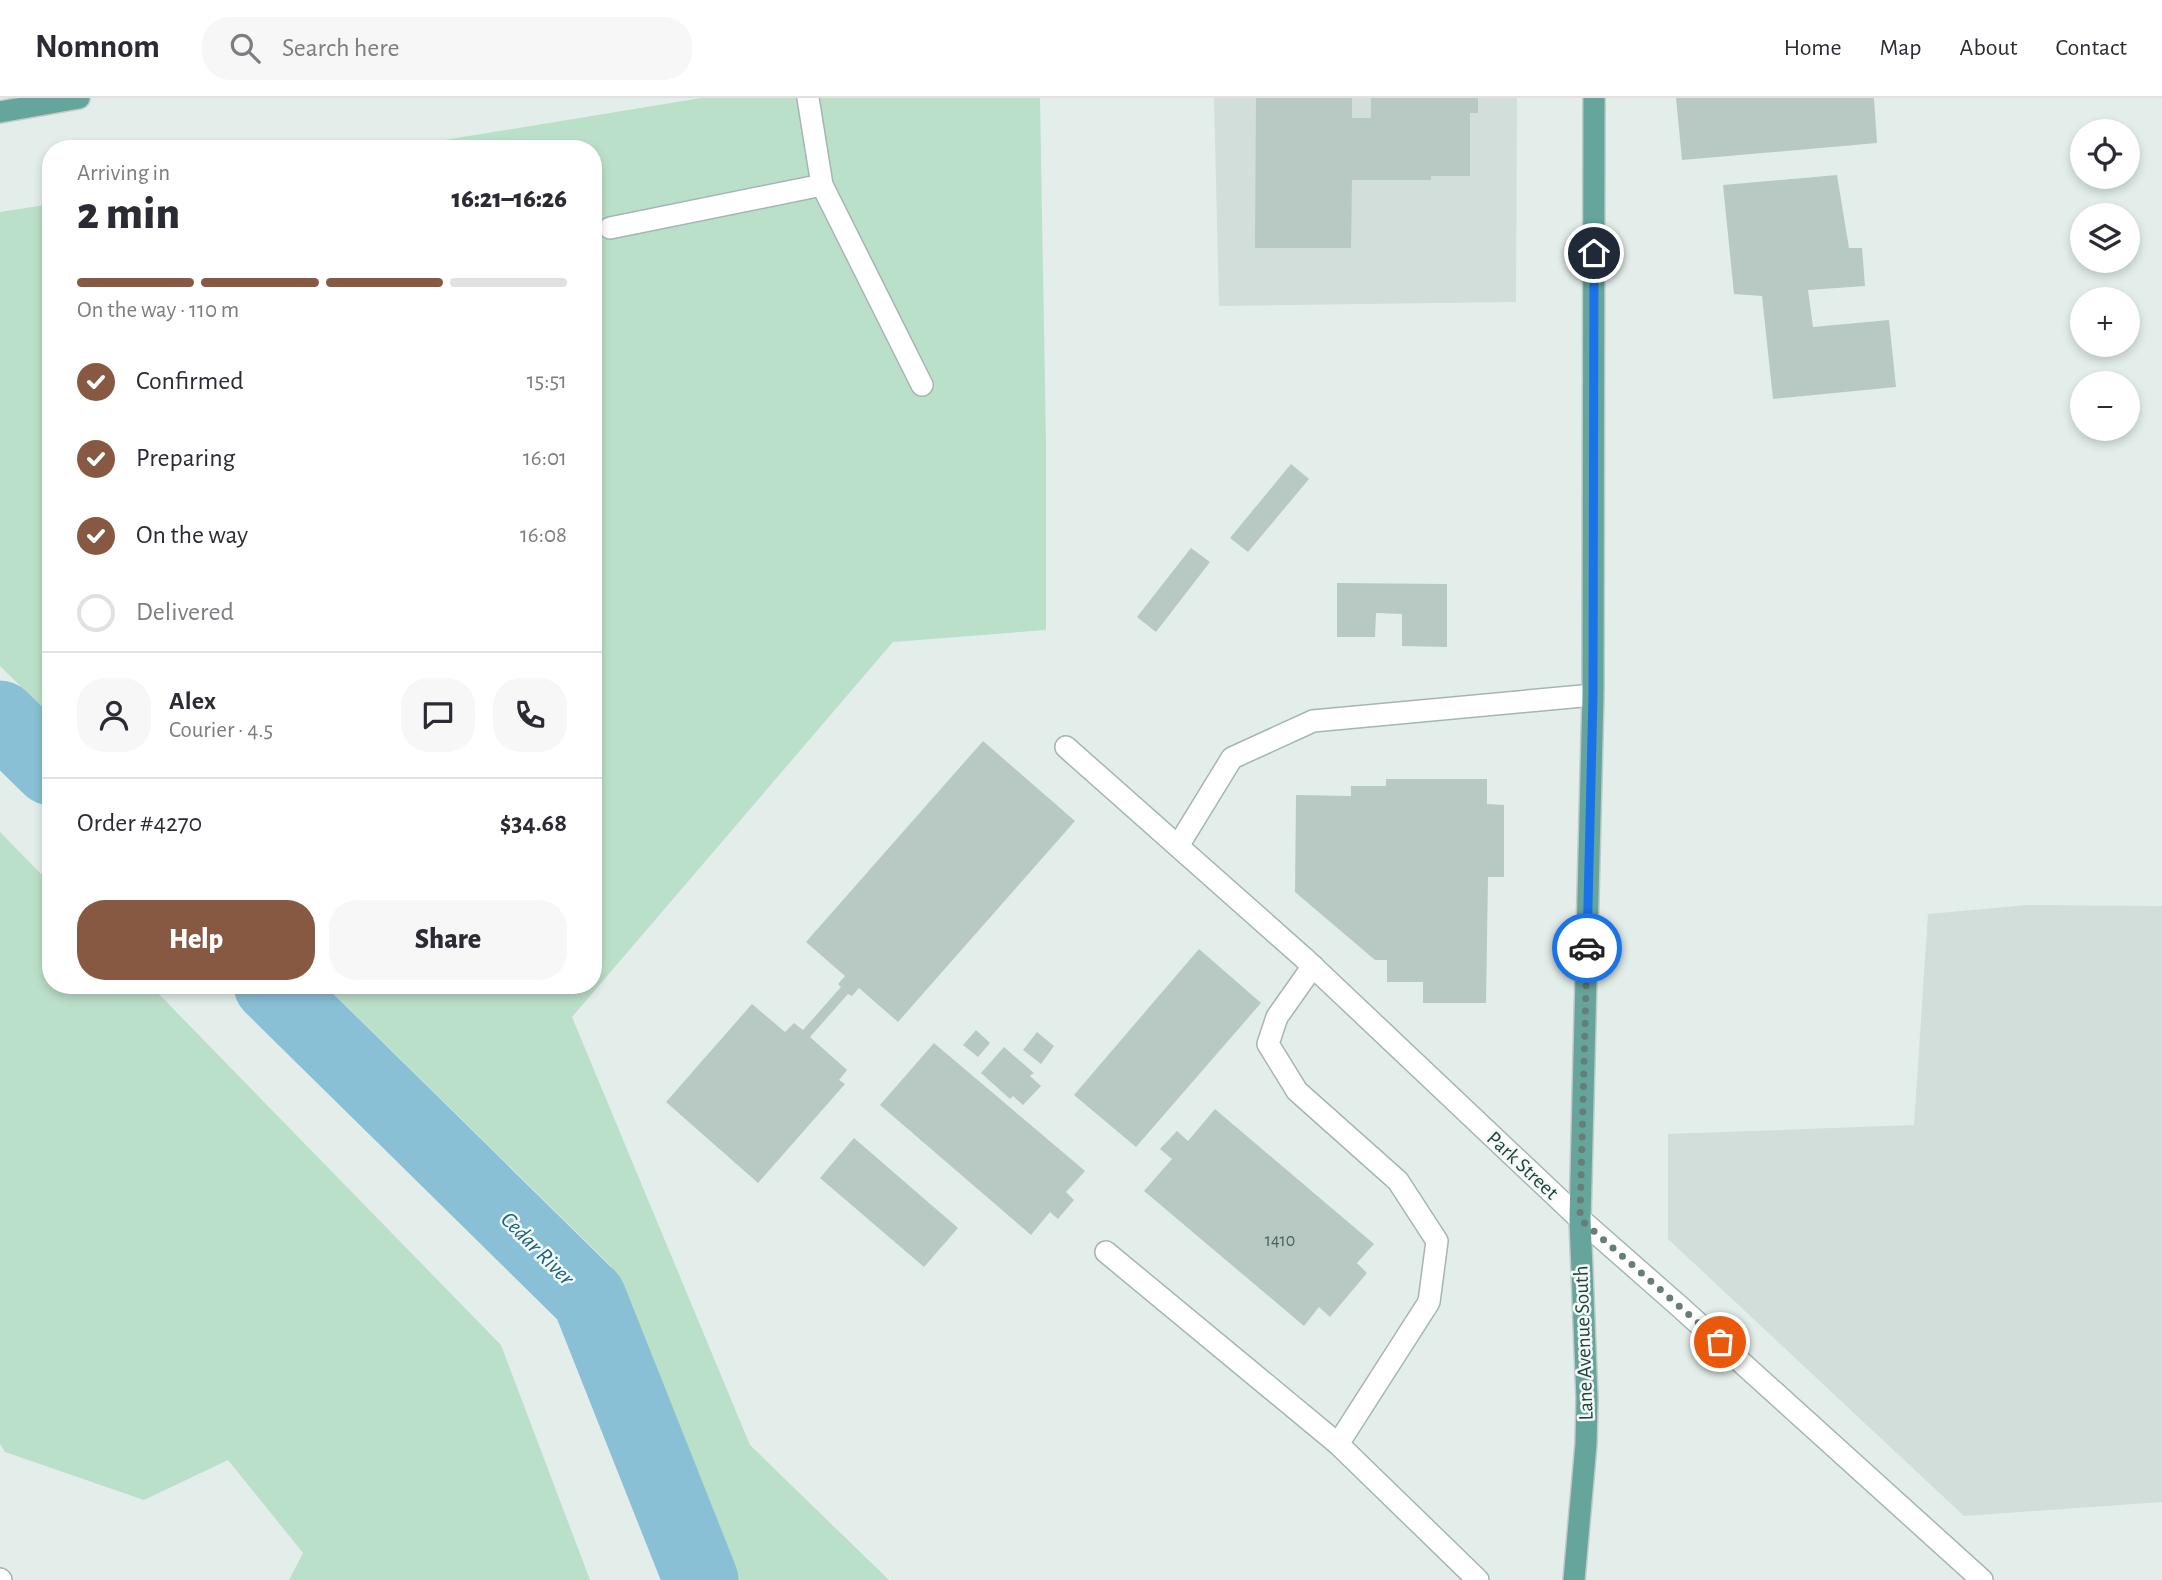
<!DOCTYPE html>
<meta charset="utf-8">
<style>
body{margin:0;font-family:"Alegreya Sans",sans-serif;background:#f7f7f7;color:#2b2b33;height:100vh;display:flex;flex-direction:column;font-size:26px;white-space:nowrap}
*{box-sizing:border-box;margin:0}
p{font-size:23px;color:#7c7c81}
.icon{flex:none;width:38px;height:38px;fill:none;stroke:currentColor;stroke-width:2;stroke-linecap:round;stroke-linejoin:round}
.map{position:relative;flex:1;overflow:hidden}
.drawer{position:absolute;left:42px;top:42px;width:560px;height:854px;display:flex;flex-direction:column;background:#fff;border-radius:28px;box-shadow:0 4px 10px #0003}
.drawer>*{flex:none}
.buttons{position:absolute;left:2070px;top:21px;display:grid;gap:14px}
.buttons a{display:grid;place-items:center;width:70px;height:70px;border-radius:50%;background:#fff;box-shadow:0 4px 10px #0003;font-size:35px}
.pin{position:absolute;display:grid;place-items:center;width:60px;height:60px;color:#fff;margin:-30px;border:4px solid #fff;border-radius:50%;box-shadow:0 2px 7px #0007}
.courier{position:absolute;display:grid;place-items:center;width:70px;height:70px;margin:-35px;border:5px solid #1a73e8;border-radius:50%;background:#fff;color:#222;box-shadow:0 2px 9px #0007}
.headline em{font-style:normal;font-weight:800}
.headline div{display:flex;flex-direction:column-reverse}
.headline{display:flex;align-items:center;justify-content:space-between;height:119px;padding:0 35px}
h1{font-size:46px;font-weight:800;line-height:52px}
.bar{display:grid;grid-template-columns:repeat(4,1fr);gap:10px 7px;align-content:center;height:84px;padding:0 35px}
.bar i{height:9px;border-radius:5px;background:#e1e1e2}
.bar .active{background:#875943}
.bar p{grid-column:span 4}
.line{display:flex;align-items:center;gap:18px;padding:0 35px;border-top:2px solid #e1e1e2}
.line div{flex:1}
.round{display:grid;place-items:center;flex:none;width:74px;height:74px;border-radius:28px;background:#f7f7f7}
ol{padding:0 35px;list-style:none}
li{display:flex;align-items:center;gap:21px;height:77px}
li p{margin-inline-start:auto}
li .icon{padding:7px;border-radius:50%;background:#875943;color:#fff;stroke-width:4}
li:last-child{color:#7c7c81}
li i{width:38px;height:38px;border:4px solid #e1e1e2;border-radius:50%}
.primary-button{display:flex;gap:14px;margin-top:auto;padding:14px 35px}
.primary-button a{flex:1;height:80px;border-radius:28px;background:#875943;color:#fff;font-size:28px;font-weight:800;line-height:80px;text-align:center}
.primary-button a+a{background:#f7f7f7;color:#2b2b33}
header{display:flex;align-items:center;gap:42px;box-sizing:border-box;height:98px;padding:0 35px;background:#fff;border-bottom:2px solid #e1e1e2}
header strong{font-size:33px}
nav{display:flex;gap:38px;margin-inline-start:auto;font-size:24px}
.search{width:490px;height:63px;background:#f7f7f7;display:flex;align-items:center;gap:18px;box-sizing:border-box;padding:0 24px;border-radius:28px;color:#7c7c81;font-size:26px}
.map>svg:first-child{display:block}
.built{fill:#d1ded9}
.green{fill:#bbe0c9}
.lines{fill:none;stroke-linecap:round;stroke-linejoin:round}
.river{stroke:#89c0d5;stroke-width:75}
.building{fill:#b8c9c4}
.minor-casing{stroke:#a5b6b2;stroke-width:24}
.major-casing{stroke:#c1cac8;stroke-width:24}
.minor{stroke:#fff;stroke-width:21}
.major{stroke:#66a59c;stroke-width:21}
.done{stroke:#667d78;stroke-width:7;stroke-dasharray:0 12.6}
.route{stroke:#1a73e8;stroke-width:9}
.labels{text-anchor:middle;stroke-width:5;stroke-linejoin:round;paint-order:stroke}
.number-label{font-size:18px;fill:#48625d}
.street-label{font-size:21px;fill:#22403b;stroke:#f4faf8}
.water-label{font-size:23px;font-style:italic;fill:#19627f;stroke:#f4faf8}
</style>
<header>
<strong>Nomnom</strong>
<div class="search"><svg class="icon" aria-label="search" viewBox="0 0 24 24"><circle cx="10" cy="10" r="6"/><path d="M15 15l6 6"/></svg>Search here</div>
<nav><a>Home</a><a>Map</a><a>About</a><a>Contact</a></nav>
</header>
<div class="map">
<svg width="2162" height="1482" viewBox="0 0 2162 1482">
<rect width="100%" height="100%" fill="#e3eeea"/>
<!-- built -->
<g class="built">
<path d="M1214,0H1517L1516,204L1219,208Z"/>
<path d="M2027,807L2162,808V1404L1964,1418L1668,1141V1036L1914,1027L1928,816Z"/>
</g>
<!-- green -->
<g class="green">
<path d="M701,0H1040L1046,345V532L893,544L572,919L750,1347L889,1482H727L611,1168L325,887H593V51H390Z"/>
<path d="M51,106V618L0,568V114Z"/>
<path d="M0,734L51,786V887H150L501,1247L590,1482H289L303,1455L228,1362L144,1402L5,1354L0,1346Z"/>
</g>
<g class="lines">
<!-- river -->
<g class="river">
<path d="M0,620L51,670"/>
<path d="M271,887L589,1200L701,1482"/>
</g>
</g>
<!-- building -->
<g class="building">
<path d="M1256,0H1352V20H1371V0H1478V15H1470V78H1431V82H1352L1351,150H1255Z"/>
<path d="M1676,0H1874L1877,45L1682,62Z"/>
<path d="M1837,77L1849,150H1862L1865,188L1808,192L1813,229L1889,222L1896,289L1773,301L1762,198L1734,196L1723,87Z"/>
<path d="M1291,366L1309,381L1248,454L1230,440Z"/>
<path d="M1191,450L1210,464L1156,534L1137,519Z"/>
<path d="M1337,485L1447,486V549L1402,548V516L1376,515L1375,539H1337Z"/>
<path d="M983,643L1075,723L898,924L859,890L852,898L848,896L810,939L847,972L839,982L845,986L758,1085L666,1004L752,906L785,934L794,925L803,932L841,889L838,886L845,878L806,844Z"/>
<path d="M1386,681H1487V706L1504,707V779H1488L1486,905H1423V884H1387V862H1375L1295,794L1296,697L1351,698V688H1386Z"/>
<path d="M1199,851L1261,905L1136,1049L1074,997Z"/>
<path d="M976,932L990,945L978,959L963,947Z"/>
<path d="M1037,934L1054,948L1041,966L1023,952Z"/>
<path d="M934,945L1085,1073L1066,1094L1074,1102L1058,1121L1050,1114L1031,1137L880,1007Z"/>
<path d="M1004,949L1034,975L1030,978L1041,988L1023,1007L1013,998L1010,1001L981,975Z"/>
<path d="M1215,1011L1374,1146L1357,1165L1367,1175L1330,1219L1319,1209L1304,1228L1144,1093L1172,1061L1160,1051L1177,1033L1188,1043Z"/>
<path d="M854,1040L958,1130L924,1169L820,1080Z"/>
</g>
<g class="lines">
<!-- minor casing -->
<g class="minor-casing">
<g id="minor">
<path d="M822,87L922,287"/>
<path d="M610,130L822,87L808,0"/>
<path d="M1066,649L1304,860L1580,1121L1679,1208L1982,1482"/>
<path d="M1178,748L1232,660L1313,623L1593,597"/>
<path d="M1313,868L1277,919L1268,946L1297,993L1398,1083L1437,1143L1429,1204L1338,1346"/>
<path d="M1106,1154L1338,1346L1478,1482"/>
<path d="M0,1481L1,1482"/>
</g>
</g>
<!-- major casing -->
<g class="major-casing">
<g id="major">
<path d="M0,14L79,0"/>
<path d="M1574,1482L1586,1346L1587,1301L1580,1121L1593,597L1594,0"/>
</g>
</g>
<!-- minor -->
<use href="#minor" class="minor"/>
<!-- major -->
<use href="#major" class="major"/>
</g>
<g class="lines">
<!-- done -->
<path class="done" d="M1587,850L1580,1121L1720,1244"/>
<!-- route -->
<path class="route" d="M1587,850L1593,597L1594,155"/>
</g>
<g class="labels">
<!-- number labels -->
<g class="number-label">
<text x="1280" y="1148">1410</text>
</g>
<!-- street labels -->
<g class="street-label">
<text transform="translate(1523 1067) rotate(43)" y="7">Park Street</text>
<text transform="translate(1583 1245) rotate(-92)" y="7">Lane Avenue South</text>
</g>
<!-- water labels -->
<g class="water-label">
<text transform="translate(538 1150) rotate(45)" y="8">Cedar River</text>
</g>
</g>
</svg>
<div class="buttons">
<a><svg class="icon" aria-label="locate" viewBox="0 0 24 24"><circle cx="12" cy="12" r="6"/><path d="M12 2v4M12 18v4M2 12h4M18 12h4"/></svg></a>
<a><svg class="icon" aria-label="layers" viewBox="0 0 24 24"><path d="M12 4l9 5-9 5-9-5zM3 14l9 5 9-5"/></svg></a>
<a>+</a>
<a>−</a>
</div>
<div class="pin" style="left:1720px;top:1244px;background:#ea580c"><svg class="icon" aria-label="bag" viewBox="0 0 24 24"><path d="M5 8h14l-1 12H6zM9 8a3 3 0 0 1 6 0"/></svg></div>
<div class="pin" style="left:1594px;top:155px;background:#1f2937"><svg class="icon" aria-label="home" viewBox="0 0 24 24"><path d="M3 11l9-7 9 7M6 9v11h12V9"/></svg></div>
<div class="courier" style="left:1587px;top:850px"><svg class="icon" aria-label="car" viewBox="0 0 24 24"><path d="M5 17H2v-5l4-1 3-4h7l3 4 3 1v5h-3M9 17h6M6 11h13"/><circle cx="7" cy="17" r="2"/><circle cx="17" cy="17" r="2"/></svg></div>
<section class="drawer">
<div class="headline"><div><h1>2 min</h1><p>Arriving in</p></div><em>16:21–16:26</em></div>
<div class="bar"><i class="active"></i><i class="active"></i><i class="active"></i><i></i><p>On the way · 110 m</p></div>
<ol>
<li><svg class="icon" aria-label="check" viewBox="0 0 24 24"><path d="M5 12l5 5 9-10"/></svg>Confirmed<p>15:51</p></li>
<li><svg class="icon" aria-label="check" viewBox="0 0 24 24"><path d="M5 12l5 5 9-10"/></svg>Preparing<p>16:01</p></li>
<li><svg class="icon" aria-label="check" viewBox="0 0 24 24"><path d="M5 12l5 5 9-10"/></svg>On the way<p>16:08</p></li>
<li><i></i>Delivered</li>
</ol>
<div class="line" style="height:126px"><a class="round"><svg class="icon" aria-label="person" viewBox="0 0 24 24"><circle cx="12" cy="8" r="4"/><path d="M4 21q1-7 8-7t8 7"/></svg></a><div><b>Alex</b><p>Courier · 4.5</p></div><a class="round"><svg class="icon" aria-label="chat" viewBox="0 0 24 24"><path d="M4 5h16v11H9l-5 4z"/></svg></a><a class="round"><svg class="icon" aria-label="phone" viewBox="0 0 24 24"><path d="M5 4h4l2 5-3 2q2 4 5 5l2-3 5 2v4C11 20 4 13 5 4z"/></svg></a></div>
<div class="line" style="height:91px"><div>Order #4270</div><b>$34.68</b></div>
<div class="primary-button"><a>Help</a><a>Share</a></div>
</section>
</div>
